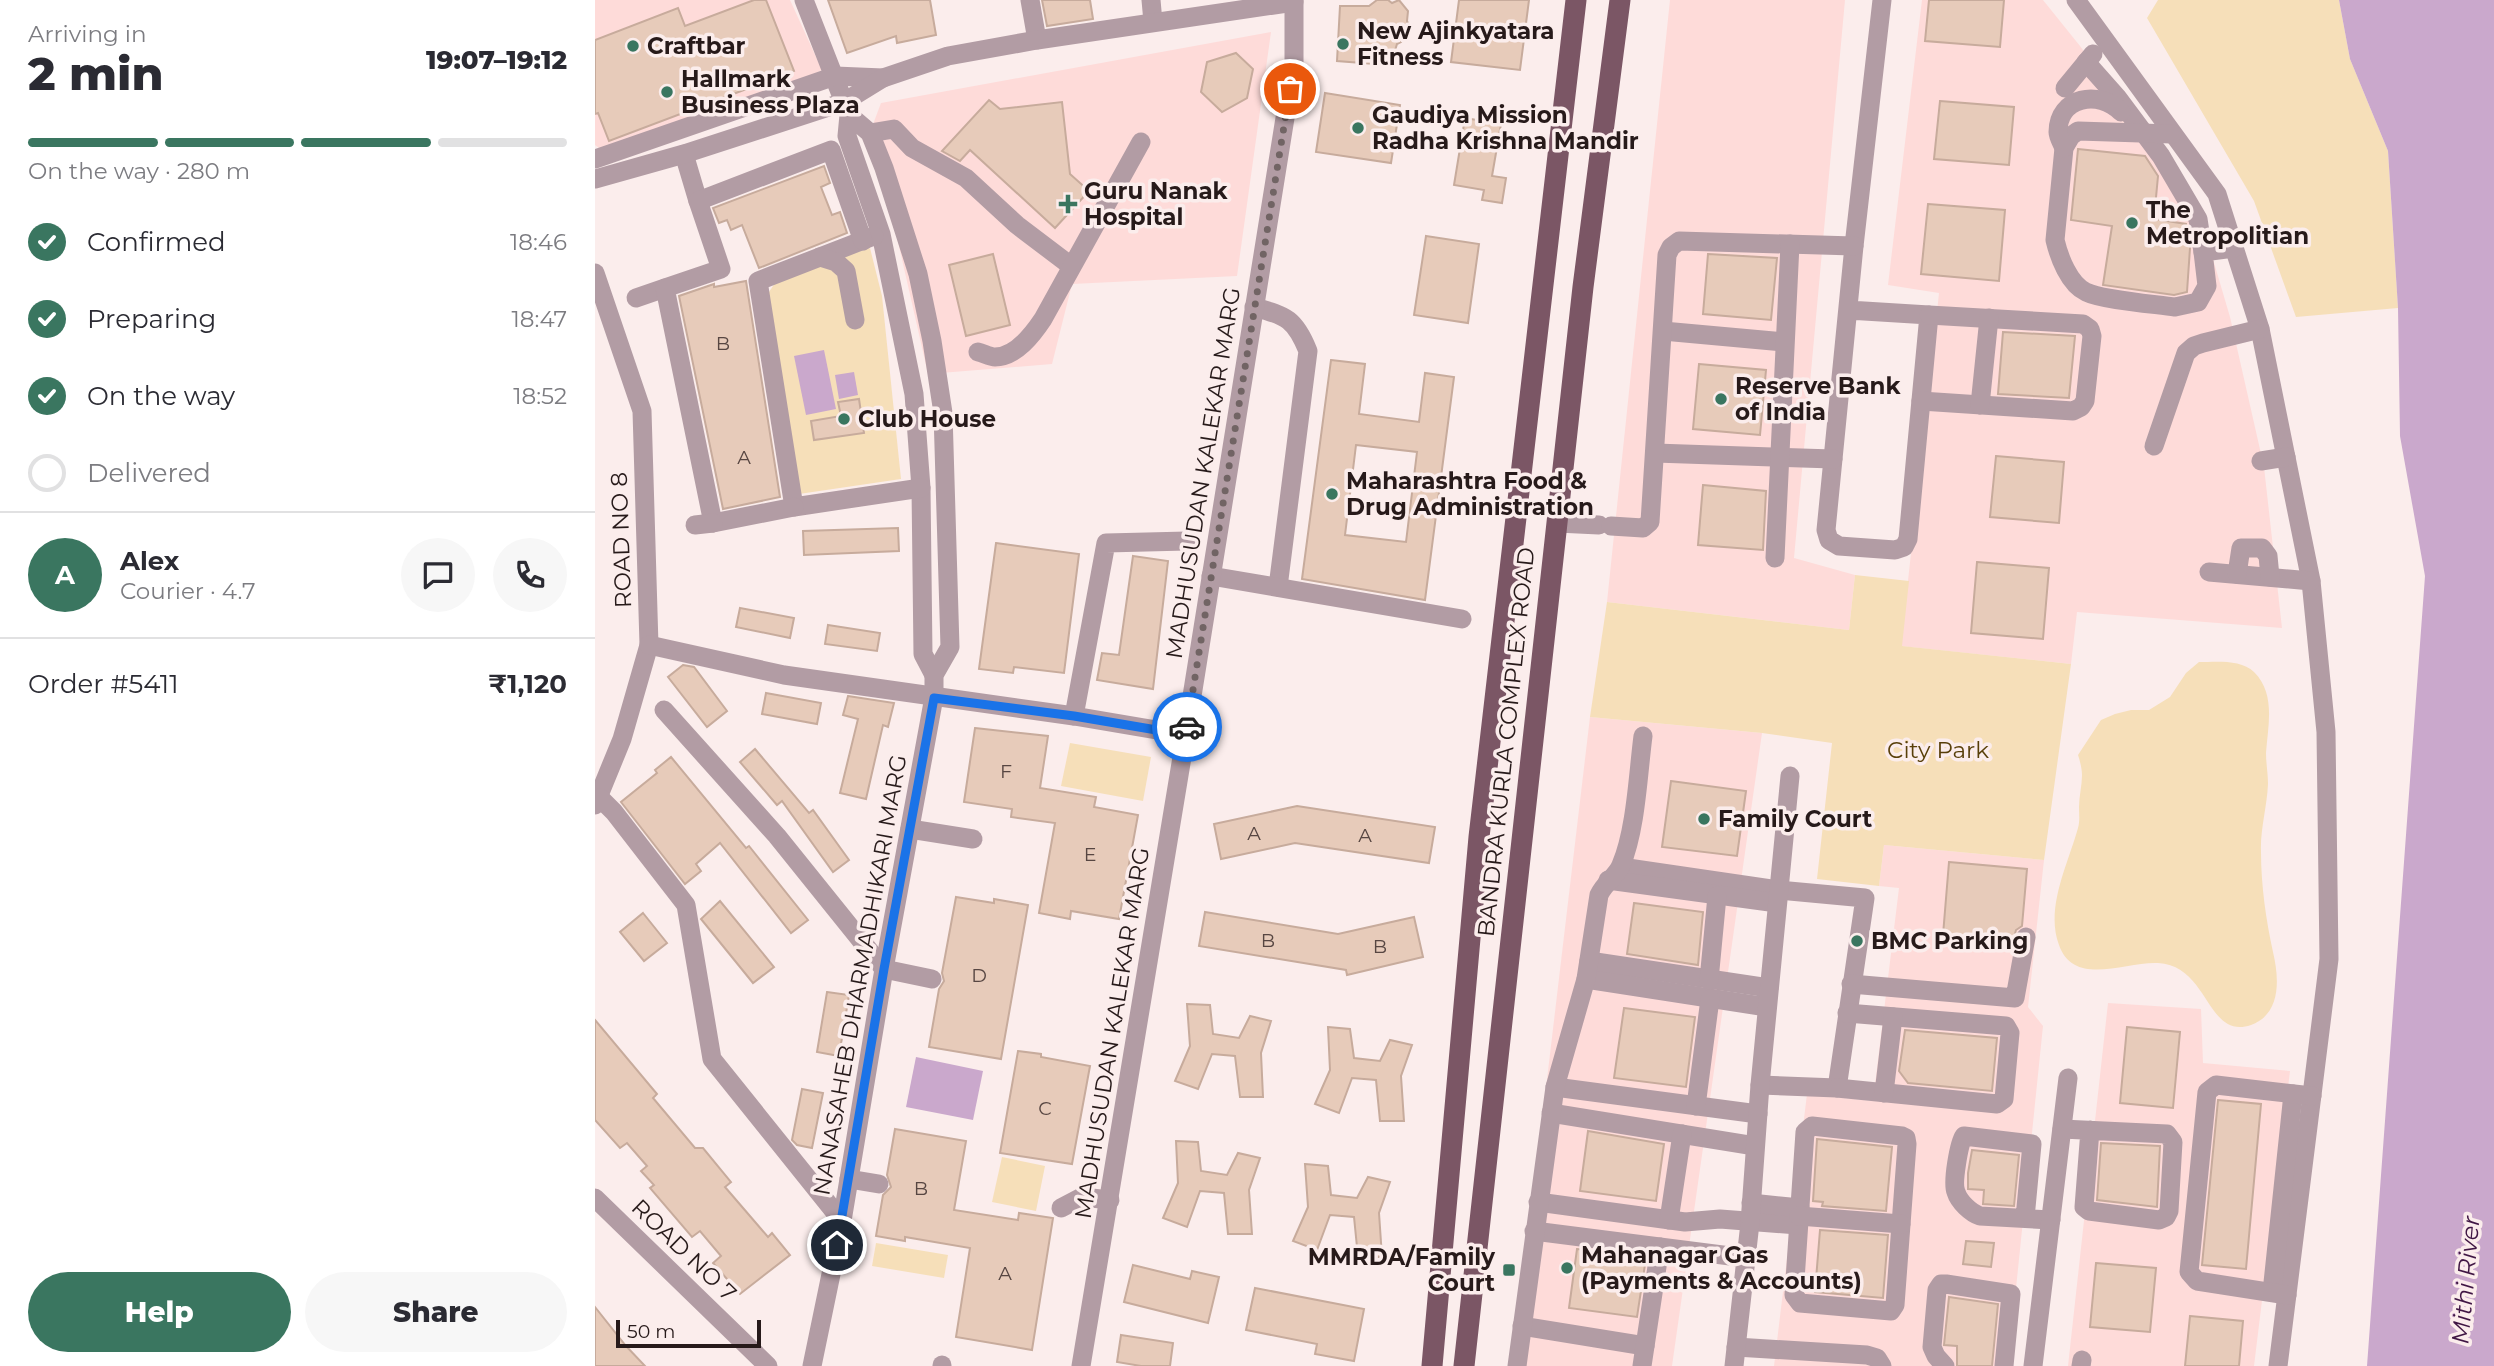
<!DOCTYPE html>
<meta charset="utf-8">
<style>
body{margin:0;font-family:Montserrat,sans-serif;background:#f7f7f7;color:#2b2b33;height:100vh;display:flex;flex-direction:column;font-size:26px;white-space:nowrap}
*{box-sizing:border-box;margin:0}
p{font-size:23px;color:#7c7c81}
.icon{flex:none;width:38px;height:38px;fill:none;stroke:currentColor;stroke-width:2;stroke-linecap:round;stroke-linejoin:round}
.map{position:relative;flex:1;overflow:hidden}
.drawer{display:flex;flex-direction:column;background:#fff;width:595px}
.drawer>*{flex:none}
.scale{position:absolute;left:21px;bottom:18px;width:145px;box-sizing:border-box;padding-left:7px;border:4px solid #271a1a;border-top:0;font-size:19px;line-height:24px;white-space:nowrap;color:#271a1a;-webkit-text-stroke:5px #fbedec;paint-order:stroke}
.pin{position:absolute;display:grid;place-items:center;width:60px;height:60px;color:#fff;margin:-30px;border:4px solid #fff;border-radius:50%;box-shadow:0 2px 7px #0007}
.courier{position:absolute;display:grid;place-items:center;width:70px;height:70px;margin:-35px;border:5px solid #1a73e8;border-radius:50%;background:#fff;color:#222;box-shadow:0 2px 9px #0007}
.headline em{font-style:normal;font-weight:800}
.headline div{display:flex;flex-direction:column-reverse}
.headline{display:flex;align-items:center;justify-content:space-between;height:119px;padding:0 28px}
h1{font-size:46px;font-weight:800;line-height:52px}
.bar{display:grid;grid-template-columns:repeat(4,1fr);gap:10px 7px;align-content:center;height:84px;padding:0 28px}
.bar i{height:9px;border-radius:5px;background:#e1e1e2}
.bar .active{background:#3a7660}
.bar p{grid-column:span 4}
.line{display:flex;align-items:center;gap:18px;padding:0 28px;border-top:2px solid #e1e1e2}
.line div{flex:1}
.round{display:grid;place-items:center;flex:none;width:74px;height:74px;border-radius:37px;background:#f7f7f7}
ol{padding:0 28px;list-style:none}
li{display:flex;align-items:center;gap:21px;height:77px}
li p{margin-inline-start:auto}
li .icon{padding:7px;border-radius:50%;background:#3a7660;color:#fff;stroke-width:4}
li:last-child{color:#7c7c81}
li i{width:38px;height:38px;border:4px solid #e1e1e2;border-radius:50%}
.button{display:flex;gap:14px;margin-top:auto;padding:14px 28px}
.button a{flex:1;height:80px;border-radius:42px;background:#3a7660;color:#fff;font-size:28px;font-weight:800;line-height:80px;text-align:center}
.button a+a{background:#f7f7f7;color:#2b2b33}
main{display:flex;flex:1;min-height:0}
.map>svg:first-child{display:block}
.built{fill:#fedbd9}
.green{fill:#f6dfb9}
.water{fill:#caa8cc}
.building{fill:#e7cbba;stroke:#c7ab9c;stroke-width:2;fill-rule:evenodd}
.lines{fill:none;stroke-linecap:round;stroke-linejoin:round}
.minor{stroke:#b29ca4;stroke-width:19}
.major{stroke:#7b5665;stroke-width:21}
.done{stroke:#716464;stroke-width:7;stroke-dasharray:0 12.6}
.route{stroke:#1a73e8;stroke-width:9}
.poi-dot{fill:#3a7660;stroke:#fbedec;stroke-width:2.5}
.labels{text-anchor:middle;stroke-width:7;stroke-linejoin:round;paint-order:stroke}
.number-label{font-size:19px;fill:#574642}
.poi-label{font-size:23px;font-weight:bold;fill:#271a1a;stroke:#fbedec;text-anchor:start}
.street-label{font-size:23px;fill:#271a1a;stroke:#fbedec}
.park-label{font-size:23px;fill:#583f09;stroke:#fbedec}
.water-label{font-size:24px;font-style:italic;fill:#401644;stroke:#fbedec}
</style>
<main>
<section class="drawer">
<div class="headline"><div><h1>2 min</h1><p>Arriving in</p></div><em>19:07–19:12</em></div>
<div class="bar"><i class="active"></i><i class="active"></i><i class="active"></i><i></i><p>On the way · 280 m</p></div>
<ol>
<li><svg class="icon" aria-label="check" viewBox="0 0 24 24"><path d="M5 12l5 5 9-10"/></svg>Confirmed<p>18:46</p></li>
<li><svg class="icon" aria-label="check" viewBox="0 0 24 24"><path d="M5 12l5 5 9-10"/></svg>Preparing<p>18:47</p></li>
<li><svg class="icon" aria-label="check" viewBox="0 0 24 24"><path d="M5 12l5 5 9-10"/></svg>On the way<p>18:52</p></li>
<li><i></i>Delivered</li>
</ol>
<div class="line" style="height:126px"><b class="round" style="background:#3a7660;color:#fff">A</b><div><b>Alex</b><p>Courier · 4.7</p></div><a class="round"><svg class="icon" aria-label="chat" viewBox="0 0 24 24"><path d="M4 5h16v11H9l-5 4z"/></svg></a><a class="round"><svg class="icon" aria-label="phone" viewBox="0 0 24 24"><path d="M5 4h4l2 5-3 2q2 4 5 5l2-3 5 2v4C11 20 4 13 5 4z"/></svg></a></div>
<div class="line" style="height:91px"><div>Order #5411</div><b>₹1,120</b></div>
<div class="button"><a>Help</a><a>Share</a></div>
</section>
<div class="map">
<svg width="1899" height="1366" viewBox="0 0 1899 1366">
<rect width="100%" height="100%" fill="#fbedec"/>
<!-- built -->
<g class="built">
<path d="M0,0H195L227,70L184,92L11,153L0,145Z"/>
<path d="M1075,0H1250L1199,558L1260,575L1254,630L1012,602Z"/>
<path d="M1327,0H1448L1485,46L1578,171L1615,249L1635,317L1669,467L1687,628L1482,612L1476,664L1306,646L1344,293L1293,285Z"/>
<path d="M676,32L642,276L477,284L457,364L333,374L277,127L286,103Z"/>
<path d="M995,717L1167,733L1077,1366H918Z"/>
<path d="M1289,845L1449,860L1433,1007L1448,1026L1413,1366H1179L1212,1094L1278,1101L1304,888L1284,886Z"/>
<path d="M1513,1003L1606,1009L1608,1063L1695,1071L1659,1366H1473Z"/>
</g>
<!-- green -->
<g class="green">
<path d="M1563,0H1744L1755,59L1793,151L1803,308L1701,317L1659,201L1552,18Z"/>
<path d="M275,248L287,296L306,479L204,494L172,295L184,277Z"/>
<path d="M1260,575L1314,581L1307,646L1476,664L1449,860L1289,845L1284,886L1222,879L1237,743L1167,733L995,717L1012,602L1254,630Z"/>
<path d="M1604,662C1621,662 1646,659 1659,672C1681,694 1673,725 1671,753C1671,763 1673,774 1673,784C1672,807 1665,830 1666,852C1666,885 1671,920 1678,952C1684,977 1687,1014 1656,1025C1611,1040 1615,966 1563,963C1532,961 1479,988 1464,945C1450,908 1473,864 1483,828C1485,821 1484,814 1484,807C1484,796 1487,786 1487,775C1487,769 1485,761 1483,755L1506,720L1520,714L1536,710H1554L1575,697L1591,673Z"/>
<path d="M475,743L556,757L548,801L466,786Z"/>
<path d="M407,1157L450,1166L441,1211L397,1202Z"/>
<path d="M281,1243L353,1255L349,1278L277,1266Z"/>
</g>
<!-- water -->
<g class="water">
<path d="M1744,0H1899V1366H1772L1830,576L1805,436L1803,308L1793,151L1755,59Z"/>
<path d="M229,350L241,409L211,415L199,356Z"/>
<path d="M259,372L263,395L244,399L240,375Z"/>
<path d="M321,1057L388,1071L378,1120L311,1107Z"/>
</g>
<!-- building -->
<g class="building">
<path d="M159,0H171L199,71L14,141L3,113L0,114V40L83,8L90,26Z"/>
<path d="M233,0H335L341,35L302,43L301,36L252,53Z"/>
<path d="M447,0H495L498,19L452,26Z"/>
<path d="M782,0H793L797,3L804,0L813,11L812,21L815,28L805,38L806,42L802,44L798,57L780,64L742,61L745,6H774Z"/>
<path d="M864,0H934L925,70L856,62Z"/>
<path d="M1334,0H1409L1405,47L1330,41Z"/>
<path d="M641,53L658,69L652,98L627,112L606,92L612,62Z"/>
<path d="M730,93L805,105L796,163L721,152Z"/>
<path d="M394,100L405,109L467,102L475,174L494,191L460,228L375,150L365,161L347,151Z"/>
<path d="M1345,101L1419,107L1414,165L1339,159Z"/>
<path d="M870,118L906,124L897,176L911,178L907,203L887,200L889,190L859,185Z"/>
<path d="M1483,149L1550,156L1563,176L1559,219L1591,224L1595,248L1592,292L1579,295L1508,285L1517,226L1476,220Z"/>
<path d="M229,166L235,183L226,187L237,215L245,212L252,233L164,268L147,225L136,230L132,220L124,223L118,208Z"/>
<path d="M1333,204L1410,210L1404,281L1326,274Z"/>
<path d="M831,236L884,244L873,323L819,315Z"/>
<path d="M398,254L415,325L371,336L354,265Z"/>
<path d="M1113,254L1182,258L1176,320L1108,314Z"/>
<path d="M151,281L185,497L128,509L84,296L119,284V287Z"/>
<path d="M1408,332L1480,336L1474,398L1403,394Z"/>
<path d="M736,360L770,364L764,414L824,422L830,373L859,377L830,600L707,579ZM761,445L822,452L811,542L750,535Z"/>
<path d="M1104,364L1171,370L1165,435L1098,429Z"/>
<path d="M264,399L269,433L219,440L216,421L246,416L243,402Z"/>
<path d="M1401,456L1469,462L1464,523L1395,517Z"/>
<path d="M1108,485L1171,491L1168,550L1103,545Z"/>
<path d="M303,528L304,551L209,555L208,531Z"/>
<path d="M401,543L484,554L469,673L419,667L418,673L384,669Z"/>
<path d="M538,556L573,561L558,689L502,680L507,653L524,655Z"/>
<path d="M1382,562L1454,568L1448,639L1376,633Z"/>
<path d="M145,608L199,618L195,638L141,627Z"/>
<path d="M233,625L285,633L282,651L230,644Z"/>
<path d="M88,665L99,667L132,711L112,727L73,677Z"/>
<path d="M171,693L226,703L222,724L167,714Z"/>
<path d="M253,696L299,703L293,727L288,725L271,799L245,793L263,719L248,715Z"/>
<path d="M380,728L453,736L445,788L501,797L499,807L543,815L524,919L476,911L475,919L444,913L460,823L416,817L417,809L369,802Z"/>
<path d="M160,749L214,813L218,810L254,860L238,872L187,801L182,805L145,762Z"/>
<path d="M76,757L151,848L154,846L213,920L196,933L125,843L101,864L106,871L90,884L26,802L62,773L60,770Z"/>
<path d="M1076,781L1151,791L1142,856L1067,847Z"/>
<path d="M702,806L840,827L834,863L700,843L626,859L619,824Z"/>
<path d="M1354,862L1432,869L1427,926L1421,930L1418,941L1348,935Z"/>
<path d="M361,897L399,903V899L433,905L406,1059L334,1047L344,989L349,981L347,973Z"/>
<path d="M125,901L179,967L158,983L106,919Z"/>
<path d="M1039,903L1108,912L1103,965L1032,954Z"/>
<path d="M610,912L743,934L819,917L828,957L752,975L751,970L604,946Z"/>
<path d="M48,913L72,943L49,961L25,932Z"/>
<path d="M232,992L254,995L244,1056L222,1052Z"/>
<path d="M592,1004L615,1005L618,1034L644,1038L655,1016L676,1021L666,1053L668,1097H645L640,1056L617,1054L603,1089L580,1081L595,1046Z"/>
<path d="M1029,1008L1100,1017L1091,1087L1019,1078Z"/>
<path d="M0,1020L62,1094L58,1098L100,1148H108L136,1182L130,1187L173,1237L177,1233L195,1255L145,1294L118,1263L126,1256L105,1231L97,1237L55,1188L59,1185L46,1171L52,1166L32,1143L25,1148L0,1120Z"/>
<path d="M733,1027L755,1029L759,1058L785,1061L795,1040L817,1045L806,1076L809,1121H785L781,1080L757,1078L744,1113L720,1104L735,1070Z"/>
<path d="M1532,1027L1585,1032L1578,1108L1525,1103Z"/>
<path d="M1310,1030L1402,1038L1397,1091L1313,1083L1304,1071Z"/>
<path d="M423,1051L446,1054V1057L495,1066L477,1164L405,1153Z"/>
<path d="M207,1089L228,1093L217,1148L202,1145L197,1140Z"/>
<path d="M1623,1100L1666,1104L1651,1269L1607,1265Z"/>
<path d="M300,1129L371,1141L359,1210L423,1220L424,1213L458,1218L437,1350L361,1337L375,1248L310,1237V1241L281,1236L288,1195L296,1187L292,1175Z"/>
<path d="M993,1131L1069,1144L1061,1201L985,1191Z"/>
<path d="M1222,1139L1297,1147L1291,1211L1227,1206L1228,1202L1218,1201Z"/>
<path d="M581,1141L603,1142L606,1171L632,1175L643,1153L665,1158L654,1190L657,1234H633L629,1193L605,1191L592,1227L568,1218L583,1183Z"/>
<path d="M1506,1143L1565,1146L1562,1207L1502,1200Z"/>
<path d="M1377,1150L1424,1155L1419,1206L1388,1204L1389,1190L1373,1189V1173Z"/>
<path d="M710,1164L733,1166L736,1195L762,1198L773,1177L795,1182L784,1213L787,1257H763L759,1217L735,1215L722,1250L698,1241L713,1207Z"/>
<path d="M1225,1230L1293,1235L1288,1298L1220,1292Z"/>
<path d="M1371,1241L1399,1243L1396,1267L1368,1264Z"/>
<path d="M982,1249L1051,1258L1042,1317L974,1308Z"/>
<path d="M1501,1263L1561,1268L1555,1332L1495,1327Z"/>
<path d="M538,1265L595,1279L597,1271L624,1277L613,1323L529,1302Z"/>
<path d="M660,1288L769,1309L759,1361L720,1354L722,1344L651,1330Z"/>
<path d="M1354,1297L1403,1304L1397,1366H1362V1346L1349,1345Z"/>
<path d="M0,1307L31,1346L50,1366H0Z"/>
<path d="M1595,1316L1648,1321L1644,1366H1590Z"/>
<path d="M526,1335L578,1343L575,1366H546L522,1362Z"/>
</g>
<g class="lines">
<!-- minor -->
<g class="minor">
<path d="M209,0L254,115L252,136L286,234L319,394L326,488L328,654L339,675"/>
<path d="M435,0L442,40"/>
<path d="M556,0L558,22"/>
<path d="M1481,0L1622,194L1665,329L1716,581L1731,732L1734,959L1683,1366"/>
<path d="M1491,62L1522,97L1566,156L1603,219L1608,252"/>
<path d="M1470,88L1498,54"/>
<path d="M275,133L299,129L317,148L371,178L422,225L476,266"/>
<path d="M1577,134L1483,131L1476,136L1469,148L1460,240C1464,257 1474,284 1491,292C1507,300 1559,304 1580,307L1603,302L1612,286L1608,252L1639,248"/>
<path d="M1469,148C1467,143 1463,137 1463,132C1463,97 1504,89 1526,112"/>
<path d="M89,154L103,201"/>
<path d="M0,159L240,76L288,78"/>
<path d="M0,179L89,154L249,102L288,78L353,56L442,40L699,2"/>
<path d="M279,236L163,281L199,507L326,488"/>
<path d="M225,257L241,262L251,271L260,320"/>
<path d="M0,273L47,411L54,645L27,739L0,805"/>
<path d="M41,298L70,288"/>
<path d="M659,307C692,316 700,319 713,351L683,587"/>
<path d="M1253,310L1334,315L1313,539L1309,547L1300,550L1244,546L1234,540L1231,530L1259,246L1287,0"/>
<path d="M1068,331L1189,342"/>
<path d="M383,352C388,353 395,357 400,357C421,357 438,334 448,319L546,142"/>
<path d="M1326,401L1478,411L1486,407L1490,401L1497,336L1495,329L1488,324L1334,315"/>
<path d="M1385,405L1394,318"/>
<path d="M1559,446L1591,353L1599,346L1608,343L1665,329"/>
<path d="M1060,453L1238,459"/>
<path d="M1666,461L1691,457"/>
<path d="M199,507L118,523L70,288L126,269L103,201L236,150L268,241"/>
<path d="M962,523L1004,525"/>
<path d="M100,525L118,523"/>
<path d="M1016,526L1048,528L1055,522L1072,255L1076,247L1084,241L1259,246"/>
<path d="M1180,558L1195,244"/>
<path d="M1614,572L1716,581"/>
<path d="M1642,574L1646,548H1667L1673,556L1675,577"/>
<path d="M616,576L867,619"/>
<path d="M54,645L189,675L479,716L591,735"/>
<path d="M69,710L182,836L289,969L337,979"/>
<path d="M479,716L511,543L592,541"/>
<path d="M5,798L19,812L91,905L117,1059L247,1221"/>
<path d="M315,829L378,839"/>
<path d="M1026,867L1183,890L1270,898L1242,1088L1165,1085"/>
<path d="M1013,880L1182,903"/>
<path d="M994,961L1174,988"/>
<path d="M991,979L1172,1007"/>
<path d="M1114,980L1122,896"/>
<path d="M1256,984L1420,998L1431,937"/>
<path d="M960,1087L1163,1114"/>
<path d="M1242,1088L1402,1104L1409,1099L1415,1033L1411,1026L1252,1013"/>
<path d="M1289,1093L1298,1017"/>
<path d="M1101,1106L1115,999"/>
<path d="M956,1113L1160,1146"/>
<path d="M1217,1126L1307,1136L1311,1138L1312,1144L1300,1305L1296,1311L1205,1303L1199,1295L1210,1132Z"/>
<path d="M1467,1129L1572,1134L1578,1142L1574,1211L1571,1217L1564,1220L1494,1211L1489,1207L1495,1130"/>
<path d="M254,1179L284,1184"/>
<path d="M0,1198L173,1366"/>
<path d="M943,1202L1090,1222L1125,1219L1203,1225"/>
<path d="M1156,1203L1205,1208"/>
<path d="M466,1208L487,1197L515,1200"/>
<path d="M1204,1216L1306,1224"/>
<path d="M1430,1218L1437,1144L1369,1136C1364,1143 1357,1183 1361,1192C1364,1202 1376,1213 1385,1216L1456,1220"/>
<path d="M1074,1220L1087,1134"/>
<path d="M939,1231L1151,1258"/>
<path d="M1677,1292L1698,1094"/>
<path d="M1692,1295L1602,1281L1594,1272L1612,1092L1621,1085L1717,1096"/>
<path d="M927,1326L1050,1346"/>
<path d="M1141,1347L1272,1355L1282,1358L1287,1366"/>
<path d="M217,1366L247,1221L289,969L339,697V675L355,647L348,413L337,341L323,274L289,168L275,133L254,115"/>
<path d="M347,1366V1365"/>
<path d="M486,1366L593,721L699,62V0"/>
<path d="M922,1366L960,1087L991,979L1004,895C1009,883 1022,876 1026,865C1041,830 1043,774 1048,736"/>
<path d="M1047,1366L1065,1247"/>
<path d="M1139,1366L1155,1223L1165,1085L1195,776"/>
<path d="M1350,1366L1341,1356L1337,1347L1342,1290L1346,1284H1351L1416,1294L1409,1366"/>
<path d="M1438,1366L1473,1078"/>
<path d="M1486,1366L1487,1360"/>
</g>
<!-- major -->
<g class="major">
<path d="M837,1366L884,837L981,0"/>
<path d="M869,1366L988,287L1025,0"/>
</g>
</g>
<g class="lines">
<!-- done -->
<path class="done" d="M592,727L695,89"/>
<!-- route -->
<path class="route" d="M242,1245L289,969L339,698L479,716L591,735L592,727"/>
</g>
<!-- markers -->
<g class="poi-dot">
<circle cx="748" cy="44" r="7"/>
<circle cx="38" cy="46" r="7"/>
<circle cx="72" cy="92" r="7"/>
<circle cx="763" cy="128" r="7"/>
<path d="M469.5 193.5h7v7h7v7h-7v7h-7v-7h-7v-7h7z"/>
<circle cx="1537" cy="223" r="7"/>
<circle cx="1126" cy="399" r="7"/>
<circle cx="249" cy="419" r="7"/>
<circle cx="737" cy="494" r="7"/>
<circle cx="1109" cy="819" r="7"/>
<circle cx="1262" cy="941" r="7"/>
<circle cx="972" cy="1268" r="7"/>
<rect x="907" y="1263" width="14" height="14" rx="3.5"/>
</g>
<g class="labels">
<!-- number labels -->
<g class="number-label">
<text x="128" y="350">B</text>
<text x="149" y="464">A</text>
<text x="411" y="778">F</text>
<text x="659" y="840">A</text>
<text x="770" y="842">A</text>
<text x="495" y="861">E</text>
<text x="673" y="947">B</text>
<text x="785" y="953">B</text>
<text x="384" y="982">D</text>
<text x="450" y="1115">C</text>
<text x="326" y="1195">B</text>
<text x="410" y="1280">A</text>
</g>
<!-- poi labels -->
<g class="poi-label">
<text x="762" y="39">New Ajinkyatara<tspan x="762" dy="26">Fitness</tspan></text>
<text x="52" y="54">Craftbar</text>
<text x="86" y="87">Hallmark<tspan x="86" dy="26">Business Plaza</tspan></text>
<text x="777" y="123">Gaudiya Mission<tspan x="777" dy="26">Radha Krishna Mandir</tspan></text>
<text x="489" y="199">Guru Nanak<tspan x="489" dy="26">Hospital</tspan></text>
<text x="1551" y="218">The<tspan x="1551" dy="26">Metropolitian</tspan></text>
<text x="1140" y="394">Reserve Bank<tspan x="1140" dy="26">of India</tspan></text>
<text x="263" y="427">Club House</text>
<text x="751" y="489">Maharashtra Food &amp;<tspan x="751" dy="26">Drug Administration</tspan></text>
<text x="1123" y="827">Family Court</text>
<text x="1276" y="949">BMC Parking</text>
<text x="986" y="1263">Mahanagar Gas<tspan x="986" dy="26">(Payments &amp; Accounts)</tspan></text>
<text x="900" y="1265" text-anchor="end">MMRDA/Family<tspan x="900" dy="26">Court</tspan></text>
</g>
<!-- street labels -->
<g class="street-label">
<text transform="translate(608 473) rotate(-81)" y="8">MADHUSUDAN KALEKAR MARG</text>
<text transform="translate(26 540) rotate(-92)" y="8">ROAD NO 8</text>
<text transform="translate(911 742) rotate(-84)" y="8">BANDRA KURLA COMPLEX ROAD</text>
<text transform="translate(265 975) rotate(-80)" y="8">NANASAHEB DHARMADHIKARI MARG</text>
<text transform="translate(517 1033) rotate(-81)" y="8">MADHUSUDAN KALEKAR MARG</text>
<text transform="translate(89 1250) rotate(44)" y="8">ROAD NO 7</text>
</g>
<!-- park labels -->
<g class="park-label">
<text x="1343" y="758">City Park</text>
</g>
<!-- water labels -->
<g class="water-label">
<text transform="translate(1871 1280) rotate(-85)" y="8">Mithi River</text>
</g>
</g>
</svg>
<div class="scale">50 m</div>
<div class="pin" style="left:695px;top:89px;background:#ea580c"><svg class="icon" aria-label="bag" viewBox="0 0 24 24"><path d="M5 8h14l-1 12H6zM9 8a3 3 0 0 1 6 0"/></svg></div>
<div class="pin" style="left:242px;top:1245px;background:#1f2937"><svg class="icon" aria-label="home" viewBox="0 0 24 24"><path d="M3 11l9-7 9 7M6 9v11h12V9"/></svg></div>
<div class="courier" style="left:592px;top:727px"><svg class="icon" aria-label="car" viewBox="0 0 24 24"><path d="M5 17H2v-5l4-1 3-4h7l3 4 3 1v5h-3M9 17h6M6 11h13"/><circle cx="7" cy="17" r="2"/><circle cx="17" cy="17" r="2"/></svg></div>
</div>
</main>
